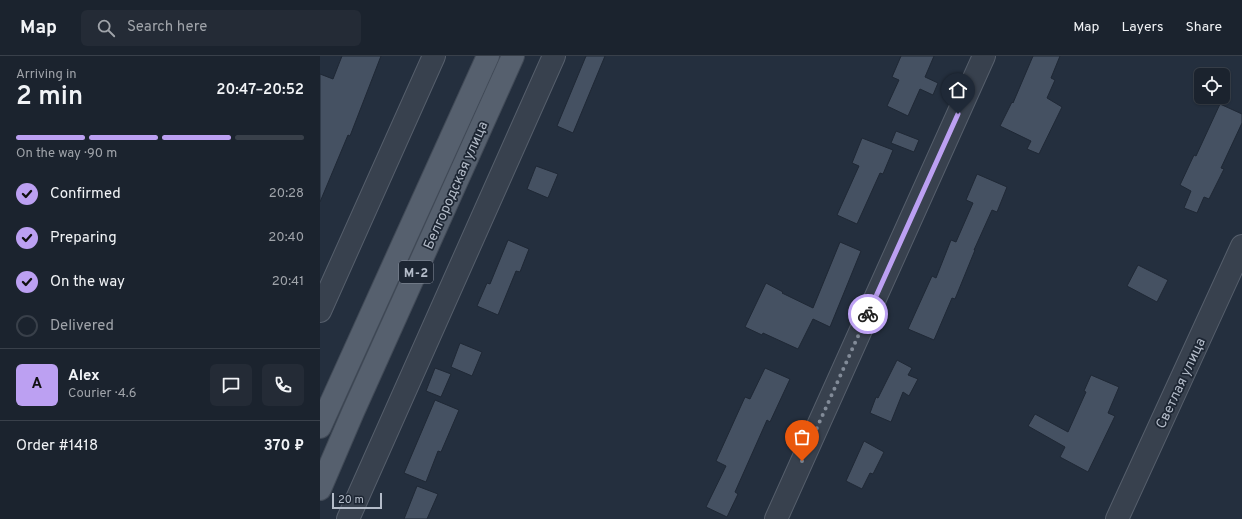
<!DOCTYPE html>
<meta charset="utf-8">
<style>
body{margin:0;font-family:Overpass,sans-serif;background:#242b36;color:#f1f3f6;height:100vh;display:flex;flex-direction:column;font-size:15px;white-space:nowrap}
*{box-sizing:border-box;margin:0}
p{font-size:13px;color:#a0a4aa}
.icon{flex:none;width:22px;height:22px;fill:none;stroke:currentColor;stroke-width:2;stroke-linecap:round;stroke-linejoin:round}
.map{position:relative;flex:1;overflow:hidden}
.side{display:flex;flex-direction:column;background:#1b232e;width:320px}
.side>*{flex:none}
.buttons{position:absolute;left:874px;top:12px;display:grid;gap:8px}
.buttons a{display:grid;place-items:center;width:36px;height:36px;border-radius:6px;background:#1b232e;box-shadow:0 1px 3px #0004,0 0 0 1px #39404a;font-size:20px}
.scale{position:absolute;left:12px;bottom:10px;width:50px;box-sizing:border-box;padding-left:4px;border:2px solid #b4bcc9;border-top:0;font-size:11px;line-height:14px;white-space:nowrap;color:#b4bcc9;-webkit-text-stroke:3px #1d2633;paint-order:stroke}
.pin{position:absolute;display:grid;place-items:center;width:34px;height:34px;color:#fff;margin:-41px -17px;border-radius:50% 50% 50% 0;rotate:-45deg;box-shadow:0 0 4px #0007}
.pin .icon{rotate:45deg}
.courier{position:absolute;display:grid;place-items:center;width:40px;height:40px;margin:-20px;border:3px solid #bca0f2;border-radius:50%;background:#fff;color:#222;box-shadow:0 1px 5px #0007}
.head em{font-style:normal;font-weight:600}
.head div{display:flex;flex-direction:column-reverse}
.head{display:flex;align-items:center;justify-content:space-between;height:68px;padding:0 16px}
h1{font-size:26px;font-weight:600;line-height:30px}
.bar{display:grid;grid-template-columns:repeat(4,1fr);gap:6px 4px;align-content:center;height:48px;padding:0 16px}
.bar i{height:5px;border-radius:3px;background:#39404a}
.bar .current{background:#bca0f2}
.bar p{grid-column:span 4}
.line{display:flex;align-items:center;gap:10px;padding:0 16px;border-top:1px solid #39404a}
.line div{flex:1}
.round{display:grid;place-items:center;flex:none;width:42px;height:42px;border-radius:6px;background:#242b36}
ol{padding:0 16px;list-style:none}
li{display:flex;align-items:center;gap:12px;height:44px}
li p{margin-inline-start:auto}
li .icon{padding:4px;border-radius:50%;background:#bca0f2;color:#111;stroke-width:4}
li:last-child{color:#a0a4aa}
li i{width:22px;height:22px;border:2px solid #39404a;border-radius:50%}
header{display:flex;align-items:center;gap:24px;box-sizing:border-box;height:56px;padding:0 20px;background:#1b232e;border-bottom:1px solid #39404a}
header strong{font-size:19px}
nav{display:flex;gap:22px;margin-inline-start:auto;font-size:14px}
.search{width:280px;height:36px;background:#242b36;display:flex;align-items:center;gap:10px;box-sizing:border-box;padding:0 14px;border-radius:6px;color:#a0a4aa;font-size:15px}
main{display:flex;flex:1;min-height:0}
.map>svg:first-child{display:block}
.building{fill:#455162;stroke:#1f2835}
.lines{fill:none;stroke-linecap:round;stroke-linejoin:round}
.minor-casing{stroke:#565f6c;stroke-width:24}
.major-casing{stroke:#414a57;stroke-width:24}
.minor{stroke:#38414e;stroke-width:22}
.major{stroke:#56606e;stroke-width:22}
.done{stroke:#828b98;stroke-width:4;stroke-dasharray:0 7.2}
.route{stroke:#bca0f2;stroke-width:5}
.labels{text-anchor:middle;stroke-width:3.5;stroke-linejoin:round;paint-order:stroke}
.shield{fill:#1d2633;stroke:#878f9c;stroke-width:1}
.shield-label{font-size:13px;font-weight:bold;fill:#b4bcc9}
.street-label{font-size:14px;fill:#b4bcc9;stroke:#1d2633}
</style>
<header>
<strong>Map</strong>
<div class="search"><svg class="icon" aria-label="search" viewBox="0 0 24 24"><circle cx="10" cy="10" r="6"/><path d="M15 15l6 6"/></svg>Search here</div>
<nav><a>Map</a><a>Layers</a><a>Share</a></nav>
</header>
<main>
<section class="side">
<div class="head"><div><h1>2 min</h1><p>Arriving in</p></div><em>20:47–20:52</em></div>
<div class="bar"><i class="current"></i><i class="current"></i><i class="current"></i><i></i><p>On the way · 90 m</p></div>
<ol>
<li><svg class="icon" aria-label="check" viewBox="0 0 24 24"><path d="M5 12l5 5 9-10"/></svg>Confirmed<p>20:28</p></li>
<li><svg class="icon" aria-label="check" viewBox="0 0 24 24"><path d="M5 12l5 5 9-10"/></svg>Preparing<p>20:40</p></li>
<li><svg class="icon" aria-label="check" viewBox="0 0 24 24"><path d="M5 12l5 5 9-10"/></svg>On the way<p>20:41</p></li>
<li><i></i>Delivered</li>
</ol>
<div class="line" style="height:72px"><b class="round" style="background:#bca0f2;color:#111">A</b><div><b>Alex</b><p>Courier · 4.6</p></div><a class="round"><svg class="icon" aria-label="chat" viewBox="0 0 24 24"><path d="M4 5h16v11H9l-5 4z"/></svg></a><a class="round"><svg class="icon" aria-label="phone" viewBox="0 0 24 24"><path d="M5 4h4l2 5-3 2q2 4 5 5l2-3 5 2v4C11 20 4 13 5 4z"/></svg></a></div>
<div class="line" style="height:52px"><div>Order #1418</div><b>370 ₽</b></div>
</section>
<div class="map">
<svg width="922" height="463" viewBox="0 0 922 463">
<rect width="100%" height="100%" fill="#242f3e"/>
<!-- building -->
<g class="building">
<path d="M22,0H61L30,80L28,79L0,146V18L13,23Z"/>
<path d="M266,0H285L253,77L237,70Z"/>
<path d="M581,0H614L605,21L618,27L613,39L600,33L588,60L567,50L579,24L572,21Z"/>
<path d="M713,0H740L731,22L735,24L727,42L742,51L719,98L707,93L711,85L680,70L692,46L693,47Z"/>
<path d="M900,48L922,58V67L901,112L904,113L889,143L884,141L877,157L864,152L871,135L860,129L874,99L876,100Z"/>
<path d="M576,75L599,84L594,96L571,87Z"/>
<path d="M542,82L573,94L563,118L560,117L537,168L517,159L539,110L532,107Z"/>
<path d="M216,110L238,118L228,142L207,133Z"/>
<path d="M657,118L687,131L677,156L672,154L654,194H655L635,243L632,242L614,284L588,273L612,220L616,222L631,184L636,186L653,147L646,144Z"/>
<path d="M188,184L209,193L200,216L196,215L178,259L157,250L167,227L170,228Z"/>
<path d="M520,186L541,195L510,271L493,263L478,293L443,277L442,279L425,271L446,227L463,236L462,237L493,252Z"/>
<path d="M818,209L848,224L837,246L807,230Z"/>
<path d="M140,287L162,296L152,320L131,311Z"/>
<path d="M577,304L592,312L588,319L598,323L589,340L583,336L571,366L550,357L556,341L558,342Z"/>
<path d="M115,312L131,318L121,341L106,335Z"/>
<path d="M445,312L470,323L450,366L447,364L415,436L418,438L407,461L386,451L406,410L396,405L425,341L430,343Z"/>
<path d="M771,319L799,331L788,357L795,360L768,416L740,401L745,391L708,370L715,358L748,376L766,336L764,335Z"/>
<path d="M115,344L139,354L121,396L118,395L106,426L84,417Z"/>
<path d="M544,385L564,396L553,418L550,417L542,433L526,425Z"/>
<path d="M97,430L118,438L107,463H84Z"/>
</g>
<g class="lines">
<!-- minor casing -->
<g class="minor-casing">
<g id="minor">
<path d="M0,255L114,0"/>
<path d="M28,463L234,0"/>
<path d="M456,463L664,0"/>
<path d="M797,463L922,190"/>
</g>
</g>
<!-- major casing -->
<g class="major-casing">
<g id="major">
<path d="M0,371L168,0"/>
<path d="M0,433L33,356L193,0"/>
</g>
</g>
<!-- minor -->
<use href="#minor" class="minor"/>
<!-- major -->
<use href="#major" class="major"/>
</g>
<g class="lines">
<!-- done -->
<path class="done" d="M482,405L548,258"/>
<!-- route -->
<path class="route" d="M548,258L638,58"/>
</g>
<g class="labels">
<!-- shield labels -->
<rect class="shield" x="79" y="205" width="34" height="22" rx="3"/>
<g class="shield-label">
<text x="96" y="221">М-2</text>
</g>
<!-- street labels -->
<g class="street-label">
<text transform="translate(135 129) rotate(-66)" y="5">Белгородская улица</text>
<text transform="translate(860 327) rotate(-65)" y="5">Светлая улица</text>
</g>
</g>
</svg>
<div class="buttons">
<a><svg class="icon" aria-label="locate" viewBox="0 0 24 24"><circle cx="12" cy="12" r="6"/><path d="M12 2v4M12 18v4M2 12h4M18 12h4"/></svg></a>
</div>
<div class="scale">20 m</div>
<div class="pin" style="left:482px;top:405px;background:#ea580c"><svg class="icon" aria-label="bag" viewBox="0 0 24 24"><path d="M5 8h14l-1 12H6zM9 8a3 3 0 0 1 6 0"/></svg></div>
<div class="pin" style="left:638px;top:58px;background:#1f2937"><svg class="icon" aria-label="home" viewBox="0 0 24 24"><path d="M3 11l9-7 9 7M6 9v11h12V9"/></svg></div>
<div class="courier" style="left:548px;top:258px"><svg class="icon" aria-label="bike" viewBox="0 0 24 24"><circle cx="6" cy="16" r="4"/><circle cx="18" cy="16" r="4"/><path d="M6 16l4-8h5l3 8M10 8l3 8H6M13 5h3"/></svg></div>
</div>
</main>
